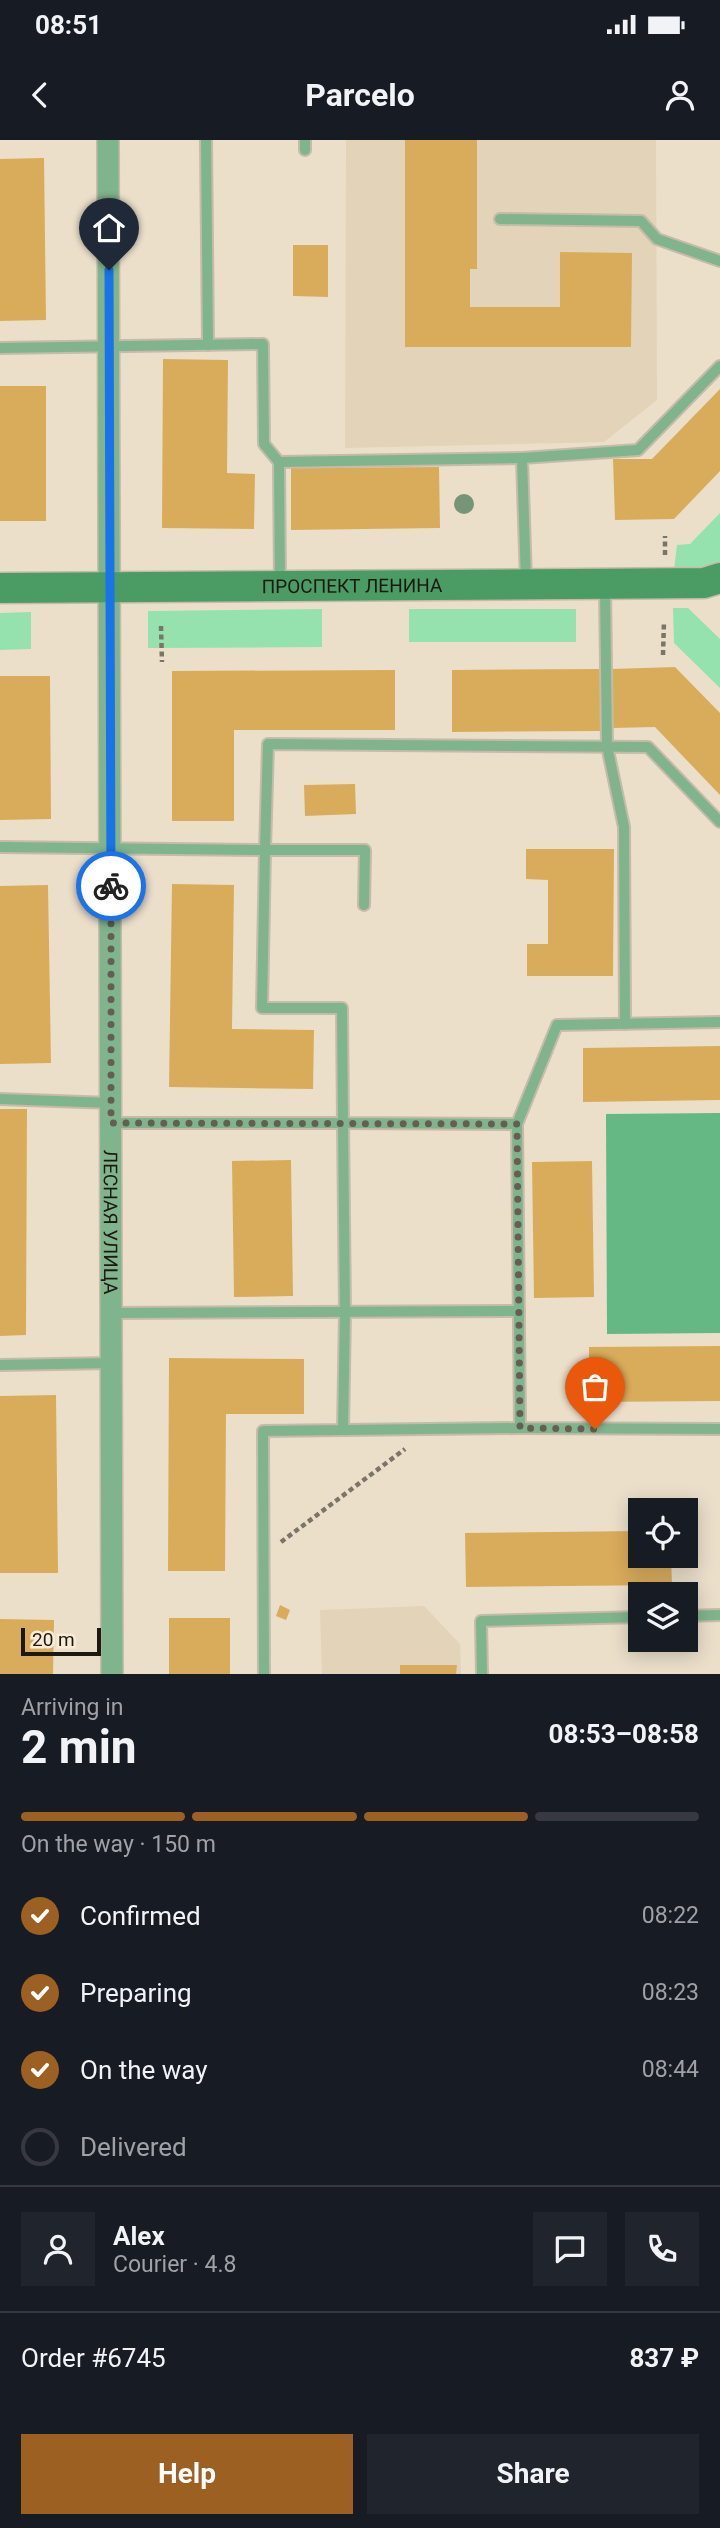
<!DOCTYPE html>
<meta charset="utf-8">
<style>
body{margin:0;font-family:Roboto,sans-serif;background:#20242c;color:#f1f3f6;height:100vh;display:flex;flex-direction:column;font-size:26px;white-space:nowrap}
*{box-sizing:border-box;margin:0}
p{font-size:23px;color:#9ea1a6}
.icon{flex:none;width:38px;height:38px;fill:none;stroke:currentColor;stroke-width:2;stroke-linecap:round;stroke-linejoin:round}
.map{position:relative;height:1534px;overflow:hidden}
.panel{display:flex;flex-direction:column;background:#171b24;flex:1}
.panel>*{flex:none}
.controls{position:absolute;left:628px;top:1358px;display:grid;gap:14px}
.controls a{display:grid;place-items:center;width:70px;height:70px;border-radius:0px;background:#171b24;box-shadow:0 4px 18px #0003;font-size:35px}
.scale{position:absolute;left:21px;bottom:18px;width:80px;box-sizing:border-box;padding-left:7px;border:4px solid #1d1912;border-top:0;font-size:19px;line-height:24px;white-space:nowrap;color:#1d1912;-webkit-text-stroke:5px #f9ecd7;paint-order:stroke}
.pin{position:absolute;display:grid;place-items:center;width:60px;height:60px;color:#fff;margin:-72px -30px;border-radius:50% 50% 50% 0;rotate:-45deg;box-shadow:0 0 7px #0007}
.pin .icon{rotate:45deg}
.courier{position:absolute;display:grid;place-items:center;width:70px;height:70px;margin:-35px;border:5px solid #1a73e8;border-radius:50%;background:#fff;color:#222;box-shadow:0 2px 9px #0007}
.headline em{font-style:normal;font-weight:700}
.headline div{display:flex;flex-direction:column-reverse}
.headline{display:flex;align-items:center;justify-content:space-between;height:119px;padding:0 21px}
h1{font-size:46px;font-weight:700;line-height:52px}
.bar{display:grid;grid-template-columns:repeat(4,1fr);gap:10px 7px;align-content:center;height:84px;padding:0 21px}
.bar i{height:9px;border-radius:5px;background:#363941}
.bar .selected{background:#9c6022}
.bar p{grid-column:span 4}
.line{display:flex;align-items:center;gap:18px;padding:0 21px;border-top:2px solid #363941}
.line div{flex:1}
.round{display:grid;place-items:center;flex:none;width:74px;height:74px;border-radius:0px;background:#20242c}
ol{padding:0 21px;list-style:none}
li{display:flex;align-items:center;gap:21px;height:77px}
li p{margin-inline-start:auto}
li .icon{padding:7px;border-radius:50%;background:#9c6022;color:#fff;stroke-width:4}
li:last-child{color:#9ea1a6}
li i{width:38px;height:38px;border:4px solid #363941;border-radius:50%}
.cta{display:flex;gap:14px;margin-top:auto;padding:14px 21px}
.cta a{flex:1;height:80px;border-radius:0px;background:#9c6022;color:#fff;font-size:28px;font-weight:700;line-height:80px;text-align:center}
.cta a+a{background:#20242c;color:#f1f3f6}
.status{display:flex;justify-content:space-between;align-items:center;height:49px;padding:0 35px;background:#171b24;direction:ltr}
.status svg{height:19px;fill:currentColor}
header{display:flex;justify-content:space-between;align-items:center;height:91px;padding:0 21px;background:#171b24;font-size:32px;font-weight:700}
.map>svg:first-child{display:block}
.built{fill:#e3d3b8}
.green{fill:#95e2af}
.forest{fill:#65b883}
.building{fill:#d9ac5b}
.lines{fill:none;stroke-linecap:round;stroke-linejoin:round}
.lane-casing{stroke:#c6bba9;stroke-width:14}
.street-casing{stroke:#c6bba9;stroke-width:24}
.secondary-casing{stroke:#c6bba9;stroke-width:33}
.path{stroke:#7c7467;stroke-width:4.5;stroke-dasharray:5 3.5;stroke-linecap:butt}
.lane{stroke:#80b48d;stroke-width:10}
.street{stroke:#80b48d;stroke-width:21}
.secondary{stroke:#4a9c64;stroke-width:30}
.tree{fill:#779477}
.done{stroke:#655e52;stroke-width:7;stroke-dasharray:0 12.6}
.route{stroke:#1a73e8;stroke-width:9}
.labels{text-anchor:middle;stroke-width:5;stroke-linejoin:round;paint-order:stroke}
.street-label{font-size:19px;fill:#1d1912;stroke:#f9ecd7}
</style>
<div class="status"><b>08:51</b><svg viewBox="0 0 49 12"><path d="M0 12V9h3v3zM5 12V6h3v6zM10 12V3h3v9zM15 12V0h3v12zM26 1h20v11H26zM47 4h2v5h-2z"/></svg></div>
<header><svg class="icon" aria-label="back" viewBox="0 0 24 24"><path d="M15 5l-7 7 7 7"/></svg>Parcelo<svg class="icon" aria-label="person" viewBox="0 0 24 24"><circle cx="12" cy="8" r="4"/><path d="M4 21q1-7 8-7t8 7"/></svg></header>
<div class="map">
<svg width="720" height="1534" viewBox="0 0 720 1534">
<rect width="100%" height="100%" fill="#ebdfca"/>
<!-- built -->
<g class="built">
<path d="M346,0H656L657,260L604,302L345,308Z"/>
<path d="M424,1466L460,1504L461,1534H322L320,1470Z"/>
</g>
<!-- green -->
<g class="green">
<path d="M720,373V422L713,429L674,430L677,405L690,404Z"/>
<path d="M673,468H688L720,499V548L674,503Z"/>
<path d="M322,469V507L148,508V471Z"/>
<rect x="409" y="469" width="167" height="33"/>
<path d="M31,472V509L0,510V473Z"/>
</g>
<!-- forest -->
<path class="forest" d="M720,973V1193L607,1194L606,974Z"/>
<!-- building -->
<g class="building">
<path d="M405,0H477V129H470V167H560V112L632,113L631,207H405Z"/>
<path d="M44,18L46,180L0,181V19Z"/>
<path d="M293,105H328V157L293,156Z"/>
<path d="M163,219L228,220L227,333L255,334L254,389L162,388Z"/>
<rect x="0" y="246" width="46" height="135"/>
<path d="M720,249V331L674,379L615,380L613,319H652Z"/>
<path d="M439,327L440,388L291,390V328Z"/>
<path d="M675,527L720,573V655L655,587L612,588L611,529Z"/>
<path d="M600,529L601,591L452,592V530Z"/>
<path d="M395,530V590H234V681H172V531Z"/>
<path d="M0,536H50L51,679L0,680Z"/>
<path d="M355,644L356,674L305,676L304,645Z"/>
<path d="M526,709H614L613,836H527V804H548V740L526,739Z"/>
<path d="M172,744L234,745L232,889L314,890L313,949L169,947Z"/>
<path d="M48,745L51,923L0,924V746Z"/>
<path d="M720,906V960L583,962V908Z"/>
<path d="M0,969H27L26,1195L0,1196Z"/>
<path d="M291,1020L293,1156L234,1157L232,1021Z"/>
<path d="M592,1021L594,1157L534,1158L532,1022Z"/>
<path d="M720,1206V1261L589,1262V1207Z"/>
<path d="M169,1218L304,1219V1274H226L225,1431H168Z"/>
<path d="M56,1255L58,1433H0V1256Z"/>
<path d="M640,1391V1416H671L672,1445L466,1447L465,1393Z"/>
<path d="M280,1465L290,1470L286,1480L276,1476Z"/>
<rect x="169" y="1478" width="61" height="56"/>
<path d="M0,1479L54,1480L53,1534H0Z"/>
<path d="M400,1525H457L456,1534H400Z"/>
</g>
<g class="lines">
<!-- lane casing -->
<g class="lane-casing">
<g id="lane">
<path d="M206,0L208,205"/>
<path d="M305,10V0"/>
<path d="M500,79L641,81L657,99L720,121"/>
<path d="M0,208L263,204L264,304L279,322L522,318"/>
<path d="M279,322L280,445"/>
<path d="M526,441L522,318L638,310L720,226"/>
<path d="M605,447L607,606L624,687L625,884"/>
<path d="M0,707L265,710L268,604L648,607L720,682"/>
<path d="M364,765L365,710H265L262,868H342L343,983L517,984"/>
<path d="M720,882L557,885L517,984L520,1288L720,1289"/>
<path d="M0,959L111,963"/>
<path d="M111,983H343L345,1172L343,1290L263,1291L264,1534"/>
<path d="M111,1173L519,1171"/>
<path d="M0,1225L111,1223"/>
<path d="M343,1290L520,1288"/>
<path d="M686,1476L720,1475"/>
<path d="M482,1534L481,1481L640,1477"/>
</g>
</g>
<!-- street casing -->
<g class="street-casing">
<g id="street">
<path id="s1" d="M108,0L112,1534"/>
</g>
</g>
<!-- secondary casing -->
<g class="secondary-casing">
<g id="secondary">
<path id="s2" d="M0,448L704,443L720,438"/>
</g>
</g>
<!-- path -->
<g class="path">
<path d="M665,415V396"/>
<path d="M161,486L162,522"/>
<path d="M663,515L664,481"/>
<path d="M281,1402L405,1309"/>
</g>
<!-- lane -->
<use href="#lane" class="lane"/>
<!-- street -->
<use href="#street" class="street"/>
<!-- secondary -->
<use href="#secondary" class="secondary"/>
</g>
<!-- trees -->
<circle class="tree" cx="464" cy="364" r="10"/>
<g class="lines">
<!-- done -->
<path class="done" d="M111,746V983L517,984L520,1288L595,1289"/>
<!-- route -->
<path class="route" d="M109,130L111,746"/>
</g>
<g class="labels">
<!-- street labels -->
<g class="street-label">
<text dy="7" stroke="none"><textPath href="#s2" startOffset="352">ПРОСПЕКТ ЛЕНИНА</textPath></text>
<text dy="7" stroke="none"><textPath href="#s1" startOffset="1082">ЛЕСНАЯ УЛИЦА</textPath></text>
</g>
</g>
</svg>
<div class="controls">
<a><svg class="icon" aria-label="locate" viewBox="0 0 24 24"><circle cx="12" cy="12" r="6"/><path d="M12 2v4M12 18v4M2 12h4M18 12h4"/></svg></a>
<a><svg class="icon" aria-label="layers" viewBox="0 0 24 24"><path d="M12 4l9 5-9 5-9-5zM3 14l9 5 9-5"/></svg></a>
</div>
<div class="scale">20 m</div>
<div class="pin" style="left:595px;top:1289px;background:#ea580c"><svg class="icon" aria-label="bag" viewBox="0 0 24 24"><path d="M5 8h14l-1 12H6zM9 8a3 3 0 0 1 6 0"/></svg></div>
<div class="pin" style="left:109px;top:130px;background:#1f2937"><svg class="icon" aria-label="home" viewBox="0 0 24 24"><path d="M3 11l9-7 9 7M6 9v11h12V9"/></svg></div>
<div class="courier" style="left:111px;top:746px"><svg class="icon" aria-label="bike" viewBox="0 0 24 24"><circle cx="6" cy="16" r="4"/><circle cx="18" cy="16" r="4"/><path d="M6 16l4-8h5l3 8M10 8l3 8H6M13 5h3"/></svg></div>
</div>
<section class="panel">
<div class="headline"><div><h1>2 min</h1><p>Arriving in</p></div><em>08:53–08:58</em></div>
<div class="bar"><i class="selected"></i><i class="selected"></i><i class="selected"></i><i></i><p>On the way · 150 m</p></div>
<ol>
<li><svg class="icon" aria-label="check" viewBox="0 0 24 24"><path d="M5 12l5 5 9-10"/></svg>Confirmed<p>08:22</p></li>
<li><svg class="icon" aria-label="check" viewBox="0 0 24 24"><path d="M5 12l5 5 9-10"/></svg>Preparing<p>08:23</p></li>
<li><svg class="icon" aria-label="check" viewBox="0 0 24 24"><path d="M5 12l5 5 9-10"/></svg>On the way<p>08:44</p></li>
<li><i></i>Delivered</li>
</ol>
<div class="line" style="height:126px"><a class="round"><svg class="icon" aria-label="person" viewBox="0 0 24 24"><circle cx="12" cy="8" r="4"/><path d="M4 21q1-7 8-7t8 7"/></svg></a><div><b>Alex</b><p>Courier · 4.8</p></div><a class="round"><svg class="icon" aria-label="chat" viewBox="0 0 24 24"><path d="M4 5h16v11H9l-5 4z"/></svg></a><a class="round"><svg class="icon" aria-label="phone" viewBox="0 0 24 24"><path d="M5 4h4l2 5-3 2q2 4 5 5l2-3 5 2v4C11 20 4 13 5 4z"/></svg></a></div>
<div class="line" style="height:91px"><div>Order #6745</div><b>837 ₽</b></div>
<div class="cta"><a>Help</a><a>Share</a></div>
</section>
